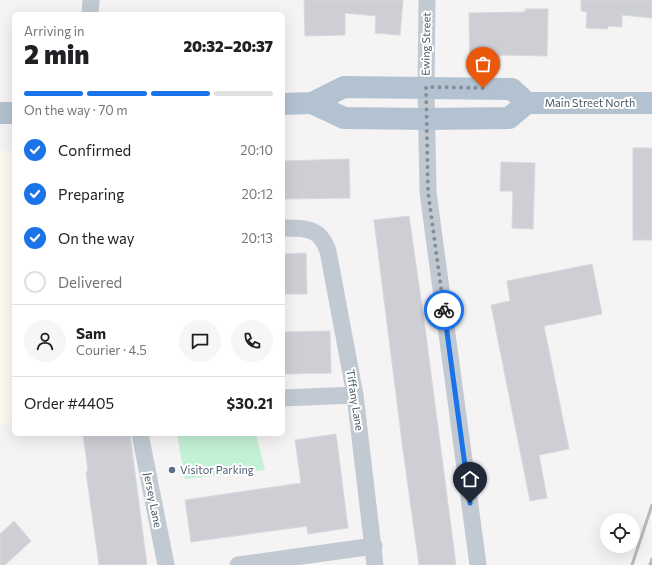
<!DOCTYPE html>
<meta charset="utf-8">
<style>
body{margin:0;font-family:Commissioner,sans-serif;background:#f6f6f6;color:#202124;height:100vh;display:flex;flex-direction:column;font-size:15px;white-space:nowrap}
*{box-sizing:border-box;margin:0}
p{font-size:13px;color:#757577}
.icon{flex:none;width:22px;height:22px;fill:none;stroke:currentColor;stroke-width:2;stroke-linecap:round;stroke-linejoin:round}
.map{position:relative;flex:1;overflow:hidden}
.side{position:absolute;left:12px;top:12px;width:273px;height:424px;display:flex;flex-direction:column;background:#fff;border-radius:6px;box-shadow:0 4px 16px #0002}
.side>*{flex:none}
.tools{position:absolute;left:600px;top:513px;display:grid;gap:8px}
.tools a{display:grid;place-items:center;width:40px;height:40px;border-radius:50%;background:#fff;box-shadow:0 4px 16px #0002;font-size:20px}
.pin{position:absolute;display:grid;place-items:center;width:34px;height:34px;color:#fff;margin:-41px -17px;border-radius:50% 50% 50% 0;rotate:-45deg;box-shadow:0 0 4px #0007}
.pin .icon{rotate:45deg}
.courier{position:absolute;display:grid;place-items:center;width:40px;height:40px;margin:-20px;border:3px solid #1a73e8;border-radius:50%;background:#fff;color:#222;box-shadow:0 1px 5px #0007}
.headline em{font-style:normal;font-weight:800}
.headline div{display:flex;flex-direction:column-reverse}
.headline{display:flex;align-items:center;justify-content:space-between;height:68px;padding:0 12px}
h1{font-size:26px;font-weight:800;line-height:30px}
.bar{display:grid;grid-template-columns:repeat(4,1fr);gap:6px 4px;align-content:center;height:48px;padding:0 12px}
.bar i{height:5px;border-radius:3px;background:#e0e0e0}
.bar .on{background:#1a73e8}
.bar p{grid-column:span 4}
.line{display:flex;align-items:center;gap:10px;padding:0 12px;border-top:1px solid #e0e0e0}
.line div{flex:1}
.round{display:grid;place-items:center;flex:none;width:42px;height:42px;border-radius:21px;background:#f6f6f6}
ol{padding:0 12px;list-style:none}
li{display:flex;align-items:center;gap:12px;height:44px}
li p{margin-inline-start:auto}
li .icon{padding:4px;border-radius:50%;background:#1a73e8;color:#fff;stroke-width:4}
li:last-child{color:#757577}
li i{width:22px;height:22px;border:2px solid #e0e0e0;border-radius:50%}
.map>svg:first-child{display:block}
.commercial{fill:#fdf9ef}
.green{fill:#c3f1d5}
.building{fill:#cdcfd5;stroke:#d7d9de}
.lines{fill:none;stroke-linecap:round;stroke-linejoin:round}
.minor{stroke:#c1cad2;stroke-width:17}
.primary{stroke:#b3c2d1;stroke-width:22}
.rail{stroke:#b5b8bd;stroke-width:3}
.done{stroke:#868d94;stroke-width:4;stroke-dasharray:0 7.2}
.route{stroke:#1a73e8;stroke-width:5}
.service-dot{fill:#5c6f8a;stroke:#fff;stroke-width:1.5}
.labels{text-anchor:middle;stroke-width:4;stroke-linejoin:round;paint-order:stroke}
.street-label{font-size:11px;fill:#4a5661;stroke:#fff}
.service-label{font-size:11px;fill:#4e5e75;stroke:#fff;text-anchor:start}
</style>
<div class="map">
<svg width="652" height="565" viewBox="0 0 652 565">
<rect width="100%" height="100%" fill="#f5f3f3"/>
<!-- commercial -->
<path class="commercial" d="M0,151H14V422L0,424Z"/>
<!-- green -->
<path class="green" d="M177,434H256L265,470L185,479Z"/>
<!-- building -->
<g class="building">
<path d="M304,0H403L400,35L375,33L376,16L345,13V35L305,36Z"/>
<path d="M581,0H652V18L622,15V27L608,26V29L586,28L587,12L581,11Z"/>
<path d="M525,9H548L547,56L500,55V70H470L469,13L525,12Z"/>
<rect x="633" y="148" width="19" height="92"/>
<path d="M349,159L350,198L283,199V161Z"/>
<path d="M501,162L535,163L533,229L512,228L513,191H500Z"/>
<path d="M409,216L424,320L456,565H419L403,450L374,220Z"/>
<path d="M306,253L307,294H283V254Z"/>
<path d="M592,264L602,314L544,326L569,449L539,455L547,498L530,501L491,305L510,301L507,281Z"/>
<path d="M330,331L331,373L283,374V332Z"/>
<path d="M83,434H130L147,565H99L86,472L88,471Z"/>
<path d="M336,434L348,528L308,534L307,526L191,542L185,500L301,483L295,440Z"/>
<path d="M14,521L31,541L5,565H0V534Z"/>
</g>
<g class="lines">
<!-- minor -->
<g class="minor">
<path d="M427,0L426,87L428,192L478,565"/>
<path d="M90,14L91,0"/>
<path d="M283,228C305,228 320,227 328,251L355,395L375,565"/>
<path d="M283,398L355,395"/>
<path d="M140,434L166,565"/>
<path d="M238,565L374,546"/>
</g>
<!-- primary -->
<g class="primary">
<path d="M312,103L344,118L427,119L509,118L527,103H652"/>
<path d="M283,104L312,103L344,87L512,89L527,103"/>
<path d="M0,113H14"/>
</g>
<!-- rail -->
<g class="rail">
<path d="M632,565L652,505"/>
<path d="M650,565L652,559"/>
</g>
</g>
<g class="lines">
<!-- done -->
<path class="done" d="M444,310L428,192L426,87L483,88"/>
<!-- route -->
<path class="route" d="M444,310L470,503"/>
</g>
<!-- markers -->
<circle class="service-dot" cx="172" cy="470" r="4"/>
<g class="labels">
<!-- street labels -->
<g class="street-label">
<text transform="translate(426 44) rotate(-89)" y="4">Ewing Street</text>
<text x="590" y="107">Main Street North</text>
<text transform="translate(355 400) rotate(81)" y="4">Tiffany Lane</text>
<text transform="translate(153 500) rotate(79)" y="4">Jersey Lane</text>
</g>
<!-- service labels -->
<g class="service-label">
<text x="180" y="474">Visitor Parking</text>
</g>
</g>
</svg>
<div class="tools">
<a><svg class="icon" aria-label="locate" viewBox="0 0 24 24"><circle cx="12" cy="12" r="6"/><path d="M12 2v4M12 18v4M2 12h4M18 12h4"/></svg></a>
</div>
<div class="pin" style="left:483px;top:88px;background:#ea580c"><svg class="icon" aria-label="bag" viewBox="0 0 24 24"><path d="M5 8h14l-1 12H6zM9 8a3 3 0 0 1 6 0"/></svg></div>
<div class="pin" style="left:470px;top:503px;background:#1f2937"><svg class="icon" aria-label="home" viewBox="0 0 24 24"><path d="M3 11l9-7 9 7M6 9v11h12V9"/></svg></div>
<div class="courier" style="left:444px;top:310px"><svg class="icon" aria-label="bike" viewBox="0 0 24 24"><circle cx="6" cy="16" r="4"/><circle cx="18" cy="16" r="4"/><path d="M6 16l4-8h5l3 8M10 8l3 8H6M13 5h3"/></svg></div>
<section class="side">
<div class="headline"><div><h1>2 min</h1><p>Arriving in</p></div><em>20:32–20:37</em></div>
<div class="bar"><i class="on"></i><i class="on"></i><i class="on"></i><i></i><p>On the way · 70 m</p></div>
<ol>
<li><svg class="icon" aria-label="check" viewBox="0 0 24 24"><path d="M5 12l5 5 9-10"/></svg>Confirmed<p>20:10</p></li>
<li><svg class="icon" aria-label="check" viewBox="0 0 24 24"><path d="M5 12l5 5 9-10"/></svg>Preparing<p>20:12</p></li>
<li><svg class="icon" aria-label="check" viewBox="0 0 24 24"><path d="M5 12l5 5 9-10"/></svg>On the way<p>20:13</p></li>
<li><i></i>Delivered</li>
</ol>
<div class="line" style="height:72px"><a class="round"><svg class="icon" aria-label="person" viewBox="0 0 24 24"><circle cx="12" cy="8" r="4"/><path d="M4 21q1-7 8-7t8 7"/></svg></a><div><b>Sam</b><p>Courier · 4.5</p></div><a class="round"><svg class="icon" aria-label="chat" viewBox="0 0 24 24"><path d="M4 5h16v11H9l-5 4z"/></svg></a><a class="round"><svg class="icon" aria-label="phone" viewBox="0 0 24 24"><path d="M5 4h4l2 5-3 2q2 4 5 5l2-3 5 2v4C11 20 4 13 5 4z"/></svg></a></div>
<div class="line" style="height:52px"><div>Order #4405</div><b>$30.21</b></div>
</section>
</div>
